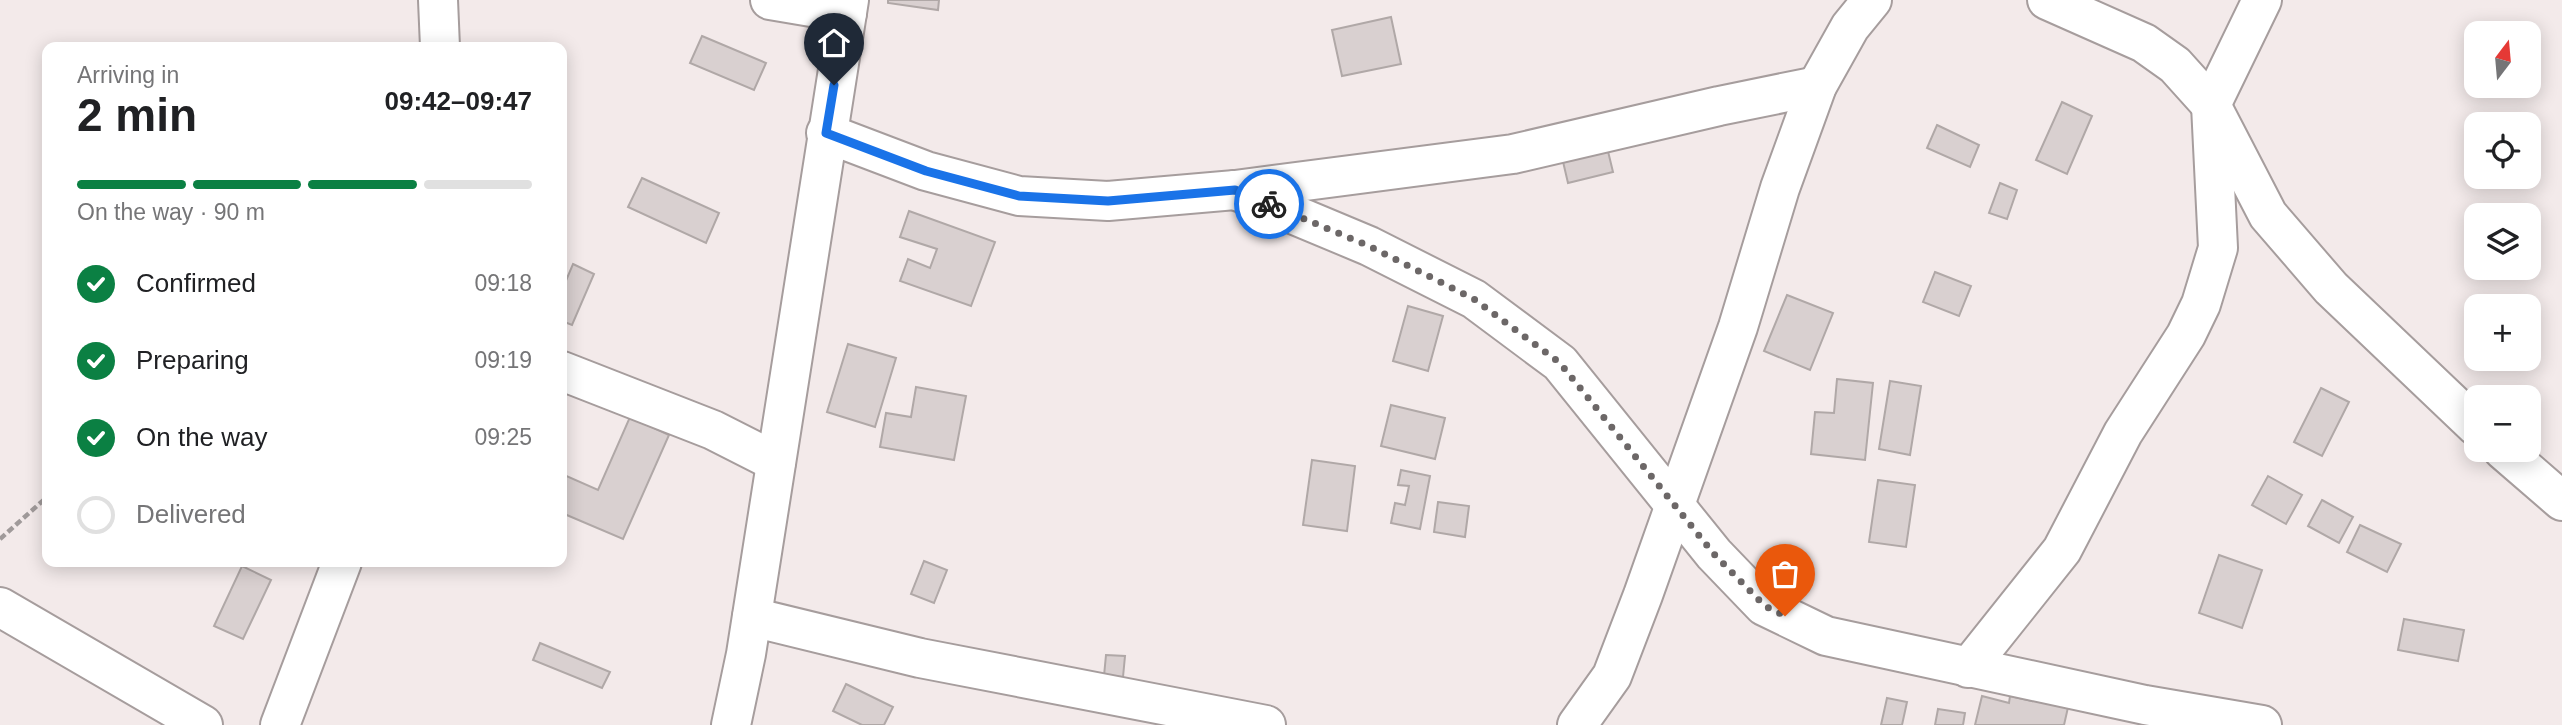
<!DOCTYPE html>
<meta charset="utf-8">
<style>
body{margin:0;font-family:Helvetica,sans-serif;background:#f6f6f6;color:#202124;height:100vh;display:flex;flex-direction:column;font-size:26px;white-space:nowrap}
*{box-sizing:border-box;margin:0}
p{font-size:23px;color:#757577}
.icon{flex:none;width:38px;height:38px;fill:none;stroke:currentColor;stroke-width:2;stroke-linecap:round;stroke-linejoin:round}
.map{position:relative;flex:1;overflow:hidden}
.sheet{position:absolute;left:42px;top:42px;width:525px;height:525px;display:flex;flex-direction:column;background:#fff;border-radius:14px;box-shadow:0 4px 18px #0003}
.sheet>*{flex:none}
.needle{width:46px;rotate:16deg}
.controls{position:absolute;left:2464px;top:21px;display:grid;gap:14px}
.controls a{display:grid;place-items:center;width:77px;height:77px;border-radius:14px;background:#fff;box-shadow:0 4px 18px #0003;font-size:35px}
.pin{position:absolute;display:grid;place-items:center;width:60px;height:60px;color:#fff;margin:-72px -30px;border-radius:50% 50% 50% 0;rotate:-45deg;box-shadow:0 0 7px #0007}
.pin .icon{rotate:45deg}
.courier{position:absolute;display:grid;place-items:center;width:70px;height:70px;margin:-35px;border:5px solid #1a73e8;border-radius:50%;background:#fff;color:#222;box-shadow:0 2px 9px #0007}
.summary em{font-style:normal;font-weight:700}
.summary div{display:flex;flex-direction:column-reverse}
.summary{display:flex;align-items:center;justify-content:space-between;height:119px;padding:0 35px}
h1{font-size:46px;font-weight:700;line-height:52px}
.bar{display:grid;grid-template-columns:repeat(4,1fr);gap:10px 7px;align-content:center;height:84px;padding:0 35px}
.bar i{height:9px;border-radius:5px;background:#e0e0e0}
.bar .selected{background:#0b8043}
.bar p{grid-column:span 4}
ol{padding:0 35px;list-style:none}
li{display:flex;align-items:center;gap:21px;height:77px}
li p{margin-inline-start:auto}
li .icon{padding:7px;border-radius:50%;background:#0b8043;color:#fff;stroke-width:4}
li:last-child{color:#757577}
li i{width:38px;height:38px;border:4px solid #e0e0e0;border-radius:50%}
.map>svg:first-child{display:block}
.building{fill:#d9d0d0;stroke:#b0a8a7;stroke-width:2}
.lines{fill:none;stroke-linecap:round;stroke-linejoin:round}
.minor-casing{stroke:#a69d9d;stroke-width:42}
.path{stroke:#a09a9a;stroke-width:4.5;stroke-dasharray:7 3.5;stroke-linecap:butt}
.minor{stroke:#fff;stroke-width:38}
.done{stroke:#6c6767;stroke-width:7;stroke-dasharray:0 12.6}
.route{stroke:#1a73e8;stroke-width:9}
</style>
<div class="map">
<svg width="2562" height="725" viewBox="0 0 2562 725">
<rect width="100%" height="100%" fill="#f3eaea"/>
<!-- building -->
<g class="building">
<path d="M888,0H939L938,10L888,3Z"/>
<path d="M1391,17L1401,64L1342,76L1332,30Z"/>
<path d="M702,36L766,63L754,90L690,63Z"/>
<path d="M2062,102L2092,116L2067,174L2036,160Z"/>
<path d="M1937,125L1979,145L1970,167L1927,148Z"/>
<path d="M1606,143L1613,172L1568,183L1561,153Z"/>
<path d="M642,178L719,213L706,243L628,207Z"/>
<path d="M2000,183L2017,190L2007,219L1989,213Z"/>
<path d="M909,211L995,242L971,306L900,281L908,259L930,268L937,249L900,237Z"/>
<path d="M573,264L594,274L572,325L562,321V290Z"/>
<path d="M1935,272L1971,286L1959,316L1923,302Z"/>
<path d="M1787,295L1833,313L1810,370L1764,351Z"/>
<path d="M1408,306L1443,316L1428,371L1393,361Z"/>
<path d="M848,344L896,358L875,427L827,412Z"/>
<path d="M1837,379L1873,383L1865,460L1811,454L1815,412L1834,413Z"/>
<path d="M1890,381L1921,386L1910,455L1879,449Z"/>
<path d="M916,387L966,396L954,460L880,447L886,413L911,417Z"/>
<path d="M2321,388L2349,402L2322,456L2294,442Z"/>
<path d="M1391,405L1445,418L1435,459L1381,446Z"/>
<path d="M630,417L669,435L623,539L562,513V474L598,490Z"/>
<path d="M1312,460L1355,466L1347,531L1303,525Z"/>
<path d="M1401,470L1430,476L1420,529L1391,523L1395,503L1405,505L1409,486L1398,485Z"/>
<path d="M2268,476L2302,495L2286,524L2252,505Z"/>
<path d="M1878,480L1915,485L1906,547L1869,542Z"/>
<path d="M2322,500L2353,517L2339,543L2308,526Z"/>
<path d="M1438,502L1469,506L1465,537L1434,532Z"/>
<path d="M2360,525L2401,544L2387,572L2347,552Z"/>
<path d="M2219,555L2262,570L2242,628L2199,613Z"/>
<path d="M924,561L947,570L934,603L911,594Z"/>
<path d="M242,566L271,580L243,639L214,626Z"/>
<path d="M2404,619L2464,630L2458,661L2398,650Z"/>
<path d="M540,643L610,672L602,688L533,660Z"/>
<path d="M1106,655L1125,656L1123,677L1104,676Z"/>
<path d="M846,684L893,707L884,725H862L833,711Z"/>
<path d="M2033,694L2069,703L2064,725H1975L1982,696L2009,703L2010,696L2032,701Z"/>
<path d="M1887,698L1907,702L1902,725H1881Z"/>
<path d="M1938,709L1965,713L1963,725H1935Z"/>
</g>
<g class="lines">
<!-- minor casing -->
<g class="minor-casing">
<g id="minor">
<path d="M438,0L440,47"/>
<path d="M770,0L847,13"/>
<path d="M2047,0L2144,43L2175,65L2211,105L2268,215L2331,288L2476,426"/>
<path d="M826,133L926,171L1019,196L1108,201L1235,190L1513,154L1719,106L1817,86"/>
<path d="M1235,190L1369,246L1474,299L1560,363L1714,554L1764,606L1826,636L2145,705L2262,725"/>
<path d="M562,371L713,430L776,462"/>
<path d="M2503,450L2562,501"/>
<path d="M0,607L203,725"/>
<path d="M752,617L920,658L1266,725"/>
<path d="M1968,668L2062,550L2123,433L2186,335L2201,304L2218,248L2211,105L2262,0"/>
<path d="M280,725L342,562"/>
<path d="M731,725L746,654L849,0"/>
<path d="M1577,725L1612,676L1643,595L1738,327L1780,188L1817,86L1850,27L1872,0"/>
</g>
</g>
<!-- path -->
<path class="path" d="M0,539L47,497"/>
<!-- minor -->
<use href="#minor" class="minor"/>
</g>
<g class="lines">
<!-- done -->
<path class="done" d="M1269,204L1369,246L1474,299L1560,363L1714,554L1765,606L1785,616"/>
<!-- route -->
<path class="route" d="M834,85L826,133L926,171L1019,196L1108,201L1235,190L1269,204"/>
</g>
</svg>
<div class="controls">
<a><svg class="needle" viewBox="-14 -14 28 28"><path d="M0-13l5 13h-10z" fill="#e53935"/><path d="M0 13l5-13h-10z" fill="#757577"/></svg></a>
<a><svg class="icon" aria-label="locate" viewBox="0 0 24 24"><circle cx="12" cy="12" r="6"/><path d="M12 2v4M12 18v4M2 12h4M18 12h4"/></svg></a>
<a><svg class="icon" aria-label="layers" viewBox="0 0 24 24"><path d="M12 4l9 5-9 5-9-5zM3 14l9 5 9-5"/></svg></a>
<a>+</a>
<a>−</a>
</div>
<div class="pin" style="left:1785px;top:616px;background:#ea580c"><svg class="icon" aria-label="bag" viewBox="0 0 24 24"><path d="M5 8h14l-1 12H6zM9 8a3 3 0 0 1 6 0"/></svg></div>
<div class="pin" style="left:834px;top:85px;background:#1f2937"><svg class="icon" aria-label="home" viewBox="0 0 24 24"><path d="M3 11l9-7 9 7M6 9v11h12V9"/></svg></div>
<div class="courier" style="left:1269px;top:204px"><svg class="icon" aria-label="bike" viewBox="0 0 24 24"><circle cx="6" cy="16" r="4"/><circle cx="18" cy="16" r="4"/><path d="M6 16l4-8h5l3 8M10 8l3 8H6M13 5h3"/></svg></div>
<section class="sheet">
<div class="summary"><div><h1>2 min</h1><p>Arriving in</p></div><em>09:42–09:47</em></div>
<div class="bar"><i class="selected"></i><i class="selected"></i><i class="selected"></i><i></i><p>On the way · 90 m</p></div>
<ol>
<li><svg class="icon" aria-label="check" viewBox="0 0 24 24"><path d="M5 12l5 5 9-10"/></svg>Confirmed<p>09:18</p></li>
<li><svg class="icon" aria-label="check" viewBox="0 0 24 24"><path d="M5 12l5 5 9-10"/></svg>Preparing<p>09:19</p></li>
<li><svg class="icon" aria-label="check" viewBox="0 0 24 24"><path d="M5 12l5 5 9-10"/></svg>On the way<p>09:25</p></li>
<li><i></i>Delivered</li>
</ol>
</section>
</div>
